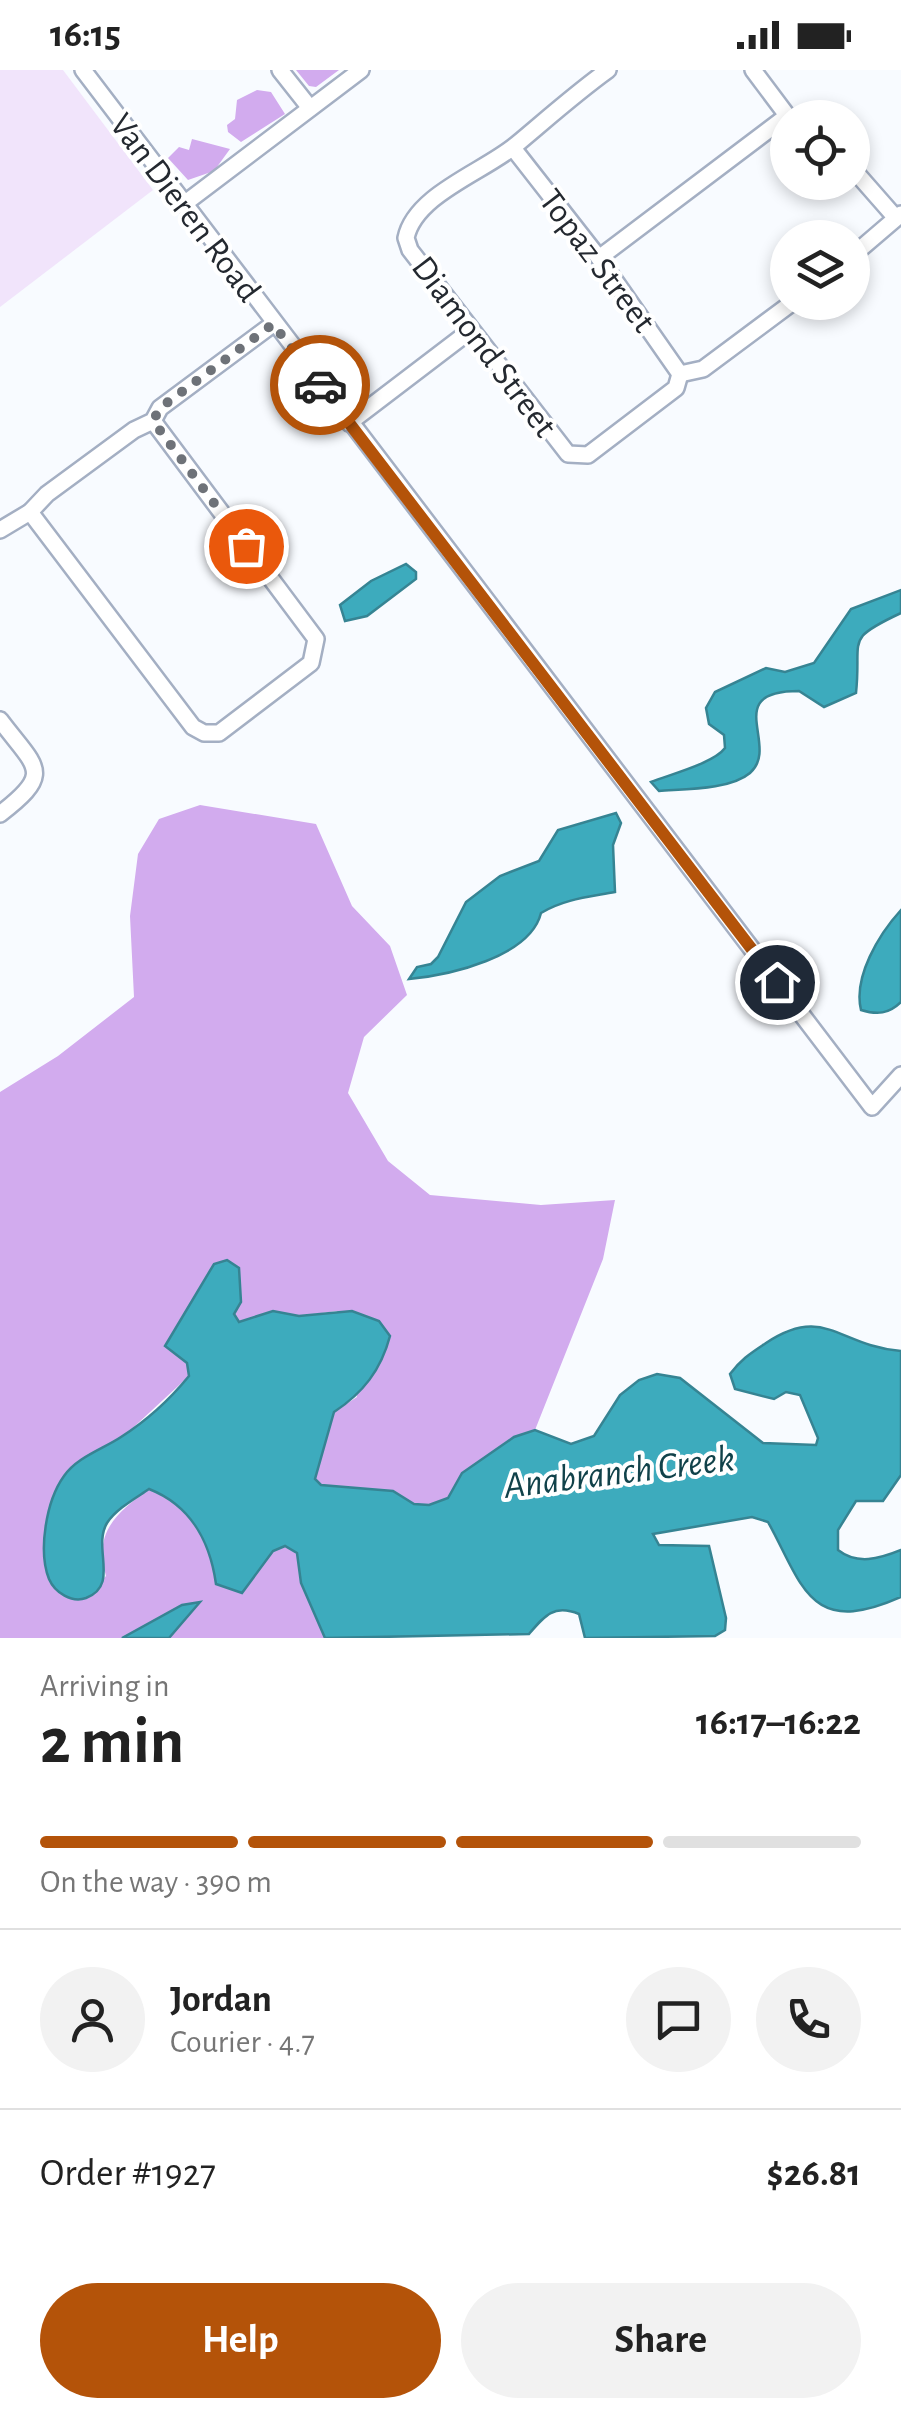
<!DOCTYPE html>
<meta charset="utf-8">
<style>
body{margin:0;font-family:"Alegreya Sans",sans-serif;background:#f2f2f2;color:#222;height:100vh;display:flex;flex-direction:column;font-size:38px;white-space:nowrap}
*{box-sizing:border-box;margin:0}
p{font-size:32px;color:#767676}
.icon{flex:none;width:55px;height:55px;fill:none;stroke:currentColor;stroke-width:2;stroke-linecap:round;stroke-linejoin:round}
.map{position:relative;height:1568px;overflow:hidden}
.panel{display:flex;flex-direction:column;background:#fff;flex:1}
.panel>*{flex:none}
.tools{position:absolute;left:770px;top:30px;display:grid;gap:20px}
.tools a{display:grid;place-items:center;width:100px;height:100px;border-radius:50%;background:#fff;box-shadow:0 5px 15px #0003;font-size:50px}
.pin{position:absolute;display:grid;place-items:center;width:85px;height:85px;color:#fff;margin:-42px;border:5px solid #fff;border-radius:50%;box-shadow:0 2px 10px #0007}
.courier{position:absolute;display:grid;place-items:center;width:100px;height:100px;margin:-50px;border:8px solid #b45309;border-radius:50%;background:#fff;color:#222;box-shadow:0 2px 12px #0007}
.summary em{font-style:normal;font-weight:700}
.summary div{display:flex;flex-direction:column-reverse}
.summary{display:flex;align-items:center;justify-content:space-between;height:170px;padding:0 40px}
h1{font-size:65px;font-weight:700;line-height:75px}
.bar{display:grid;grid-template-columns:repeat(4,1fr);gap:15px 10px;align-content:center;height:120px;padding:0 40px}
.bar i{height:12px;border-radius:8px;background:#e0e0e0}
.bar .current{background:#b45309}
.bar p{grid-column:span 4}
.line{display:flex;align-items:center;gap:25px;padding:0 40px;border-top:2px solid #e0e0e0}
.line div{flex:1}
.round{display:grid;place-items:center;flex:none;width:105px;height:105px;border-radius:52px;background:#f2f2f2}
.cta{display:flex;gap:20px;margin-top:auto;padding:20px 40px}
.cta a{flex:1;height:115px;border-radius:60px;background:#b45309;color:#fff;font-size:40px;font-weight:700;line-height:115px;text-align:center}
.cta a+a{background:#f2f2f2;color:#222}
.status{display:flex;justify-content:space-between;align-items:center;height:70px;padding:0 50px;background:#fff;direction:ltr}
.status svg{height:28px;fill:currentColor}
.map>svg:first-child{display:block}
.green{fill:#f1e4fb}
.forest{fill:#d2abee}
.water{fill:#3dabbd;stroke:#368493;stroke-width:2.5}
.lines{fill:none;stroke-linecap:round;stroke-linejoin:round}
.minor-casing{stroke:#a4afc3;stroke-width:20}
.minor{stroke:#fff;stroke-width:15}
.done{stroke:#6e7278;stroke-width:10;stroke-dasharray:0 18}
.route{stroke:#b45309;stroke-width:12}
.labels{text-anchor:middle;stroke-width:8;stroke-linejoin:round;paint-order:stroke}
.street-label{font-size:35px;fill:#242930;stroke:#fff}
.water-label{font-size:38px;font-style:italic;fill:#11424a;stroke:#fff}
</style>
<div class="status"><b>16:15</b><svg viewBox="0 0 49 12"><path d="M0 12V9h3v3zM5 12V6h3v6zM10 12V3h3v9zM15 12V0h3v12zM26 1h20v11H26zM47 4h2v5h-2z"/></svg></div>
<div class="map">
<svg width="901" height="1568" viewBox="0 0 901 1568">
<rect width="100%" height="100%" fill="#f8fbff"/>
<!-- green -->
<path class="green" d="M0,0H63L153,120L0,237Z"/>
<!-- forest -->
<g class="forest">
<path d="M296,0H339L316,17L309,16Z"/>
<path d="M257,20L271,22L285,44L241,72L228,62L227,55L235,49L237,30Z"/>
<path d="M192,69L230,79L214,101L188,110L168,88L179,77L189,80Z"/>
<path d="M200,735L316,754L352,836L390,876L407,925L364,967L348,1023L388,1091L430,1125L541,1135L615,1130L603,1189L535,1360L514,1367L463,1403L448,1428L429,1435L414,1434L393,1421L321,1415L315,1409L334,1342L357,1327L337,1241L299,1246L273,1241L239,1252L234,1244L241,1214L214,1194L165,1276L187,1294L190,1305L123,1367L90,1384L67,1528L85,1529L106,1506C93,1463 116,1443 149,1419C194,1437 216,1484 242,1523L273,1481L285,1476L298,1483L301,1513L325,1568H0V1022L58,986L134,927L130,846L138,784L159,749Z"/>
</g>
<!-- water -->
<g class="water">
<path d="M406,494L416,502V509L367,546L345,551L340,535L371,511Z"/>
<path d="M901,520V543C843,570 862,568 856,623L824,637L799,621C720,621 781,676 750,703C730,720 684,719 659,721L651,712C671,704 714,693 725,678L724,665L709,654L706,638L715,622L766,598L785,602L814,593L851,539Z"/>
<path d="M616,743L621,753L613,775L615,822C589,827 564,829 541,843C530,887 450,905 409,909L417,897L431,894L438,887L466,832L500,806L539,791L558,760Z"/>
<path d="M901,840V932C889,944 877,945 861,940C853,907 879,864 901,840Z"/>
<path d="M227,1190L239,1198L241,1232L234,1244L239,1252L273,1241L299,1246L352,1241L379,1251L390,1266C381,1300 363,1323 334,1342L315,1409L321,1415L393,1421L414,1434L429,1435L448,1428L462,1403L514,1367L535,1360L571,1374L594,1366L620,1325L639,1310L657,1304L680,1308L763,1373L816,1375L818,1368L800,1325L786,1322L774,1329L735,1319L730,1304C741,1289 751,1283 766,1273C825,1234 838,1276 901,1281V1405L883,1431H856L838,1460V1480C857,1495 879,1489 901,1480V1527C809,1568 803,1515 768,1452L752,1447L653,1464L659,1475L709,1476L726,1548L725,1560L715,1566L585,1568L579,1544C554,1534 545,1545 529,1564L325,1568L301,1513L297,1483L285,1476L273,1481L242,1523L216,1514C210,1471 190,1435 149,1419C136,1428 116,1439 107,1453C92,1478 120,1515 86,1528C72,1533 55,1523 49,1509C38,1481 46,1431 64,1406C77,1387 103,1379 121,1367C146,1351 171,1328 189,1306L187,1293L165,1276L214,1194Z"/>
<path d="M200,1532L169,1568H122L182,1535Z"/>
</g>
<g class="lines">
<!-- minor casing -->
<g class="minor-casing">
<g id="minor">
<path d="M83,0L872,1037L901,1005"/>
<path d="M280,0L310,38"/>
<path d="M608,0C576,23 547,49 517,74C486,101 415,124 406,168L410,180L568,384L588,385L676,318L680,304"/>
<path d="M753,0L789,48"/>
<path d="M513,78L599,188L680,304"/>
<path d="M852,98L895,147"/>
<path d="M184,134L361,0"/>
<path d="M852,186L901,144"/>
<path d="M599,188L787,46"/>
<path d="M680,304L703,299L793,232"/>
<path d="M349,353L471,260"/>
<path d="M30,442L193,657L204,663H219L311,593L316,569L153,351"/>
<path d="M0,460L30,442L47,424L134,360L153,351L160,338L273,254"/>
<path d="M0,650C36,698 55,702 0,744"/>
</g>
</g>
<!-- minor -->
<use href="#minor" class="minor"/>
</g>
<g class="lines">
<!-- done -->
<path class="done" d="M246,476L153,351L160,338L273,254L320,315"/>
<!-- route -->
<path class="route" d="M320,315L777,912"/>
</g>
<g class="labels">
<!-- street labels -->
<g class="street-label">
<text transform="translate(186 137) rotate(53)" y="12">Van Dieren Road</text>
<text transform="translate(598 190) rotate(53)" y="12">Topaz Street</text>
<text transform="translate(485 276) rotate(53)" y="12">Diamond Street</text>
</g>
<!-- water labels -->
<g class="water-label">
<text transform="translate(619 1401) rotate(-7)" y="13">Anabranch Creek</text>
</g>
</g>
</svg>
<div class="tools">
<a><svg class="icon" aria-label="locate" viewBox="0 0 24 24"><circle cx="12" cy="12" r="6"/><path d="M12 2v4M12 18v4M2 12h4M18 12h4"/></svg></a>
<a><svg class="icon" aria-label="layers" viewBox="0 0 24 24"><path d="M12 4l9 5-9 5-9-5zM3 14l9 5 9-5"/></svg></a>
</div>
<div class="pin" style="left:246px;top:476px;background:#ea580c"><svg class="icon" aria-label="bag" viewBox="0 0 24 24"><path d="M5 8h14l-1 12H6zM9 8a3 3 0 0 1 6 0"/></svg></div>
<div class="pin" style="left:777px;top:912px;background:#1f2937"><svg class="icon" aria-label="home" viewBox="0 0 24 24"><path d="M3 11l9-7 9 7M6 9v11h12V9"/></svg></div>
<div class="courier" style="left:320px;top:315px"><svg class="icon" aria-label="car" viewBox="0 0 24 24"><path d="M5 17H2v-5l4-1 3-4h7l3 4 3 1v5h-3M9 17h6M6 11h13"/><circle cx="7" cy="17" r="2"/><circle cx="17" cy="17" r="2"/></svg></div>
</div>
<section class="panel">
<div class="summary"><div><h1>2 min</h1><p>Arriving in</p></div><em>16:17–16:22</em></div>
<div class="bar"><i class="current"></i><i class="current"></i><i class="current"></i><i></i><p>On the way · 390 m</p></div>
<div class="line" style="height:180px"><a class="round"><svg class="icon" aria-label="person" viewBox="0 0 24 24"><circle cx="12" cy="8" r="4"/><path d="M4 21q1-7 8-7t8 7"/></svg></a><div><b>Jordan</b><p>Courier · 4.7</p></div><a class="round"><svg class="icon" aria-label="chat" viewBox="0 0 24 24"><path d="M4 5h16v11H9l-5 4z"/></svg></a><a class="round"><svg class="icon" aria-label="phone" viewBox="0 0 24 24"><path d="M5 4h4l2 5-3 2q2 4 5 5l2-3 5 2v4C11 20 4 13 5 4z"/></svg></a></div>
<div class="line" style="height:130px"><div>Order #1927</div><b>$26.81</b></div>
<div class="cta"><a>Help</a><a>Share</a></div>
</section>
